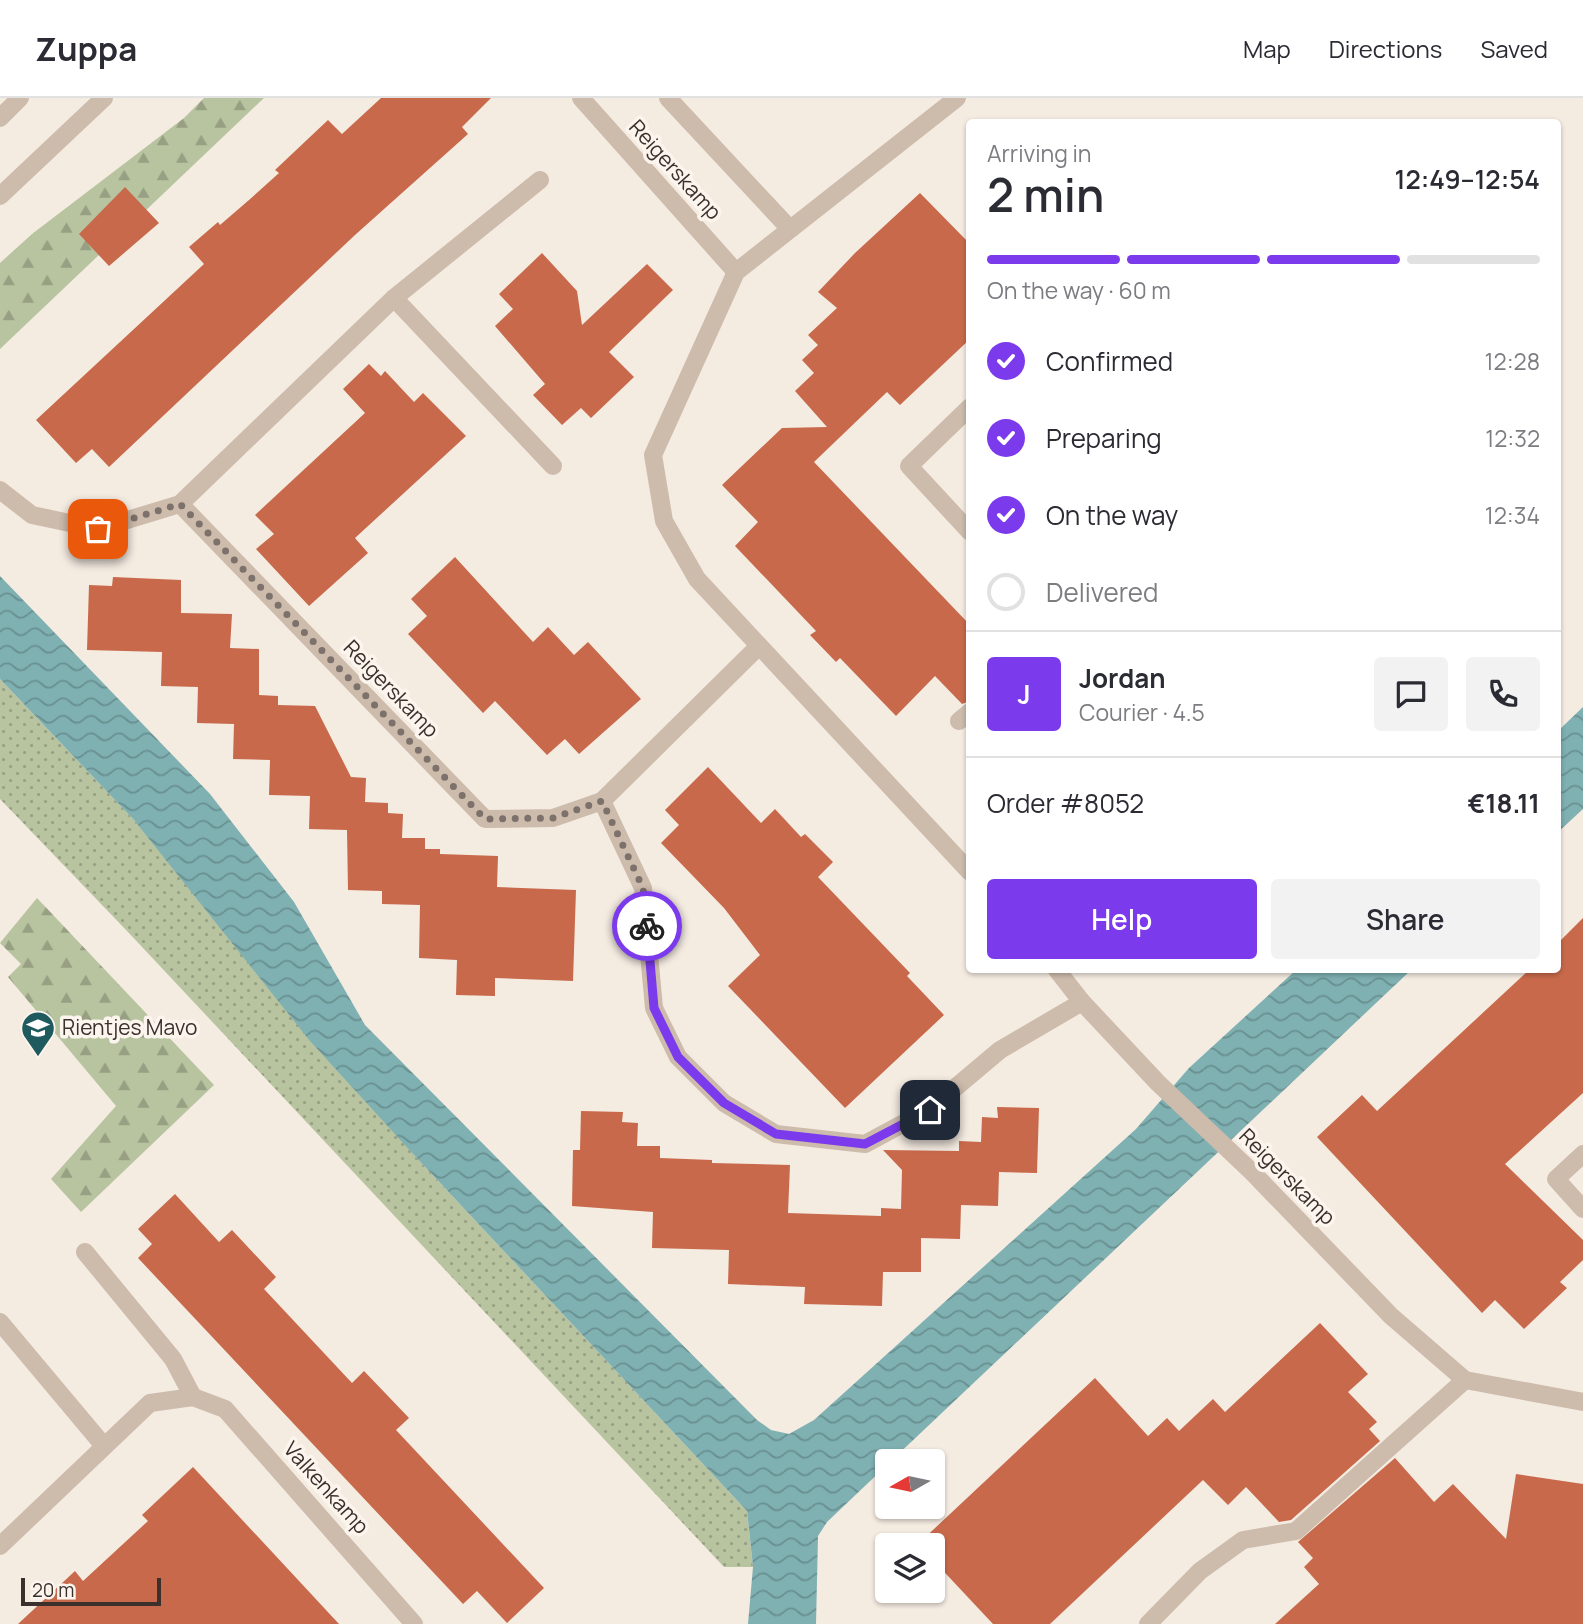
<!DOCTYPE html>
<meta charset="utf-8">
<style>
body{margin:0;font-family:Manrope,sans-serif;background:#f2f2f3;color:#2b2b33;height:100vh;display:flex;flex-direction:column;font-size:26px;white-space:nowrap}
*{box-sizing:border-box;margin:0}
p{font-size:23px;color:#7c7c81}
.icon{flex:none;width:38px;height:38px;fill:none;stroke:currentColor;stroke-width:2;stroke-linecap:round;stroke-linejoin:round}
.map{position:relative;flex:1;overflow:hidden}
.drawer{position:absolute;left:966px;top:21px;width:595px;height:854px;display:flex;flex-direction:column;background:#fff;border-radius:7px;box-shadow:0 2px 5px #0004}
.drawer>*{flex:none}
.needle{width:46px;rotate:261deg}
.fabs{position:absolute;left:875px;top:1351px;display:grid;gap:14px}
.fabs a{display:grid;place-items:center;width:70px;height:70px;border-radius:7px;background:#fff;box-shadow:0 2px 5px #0004;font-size:35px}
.scale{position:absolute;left:21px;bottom:18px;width:140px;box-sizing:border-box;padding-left:7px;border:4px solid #3b302b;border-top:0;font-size:19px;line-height:24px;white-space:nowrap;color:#3b302b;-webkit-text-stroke:5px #fbf5ee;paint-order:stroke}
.pin{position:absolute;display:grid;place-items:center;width:60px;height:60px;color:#fff;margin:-30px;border-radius:14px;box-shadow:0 4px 10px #0006}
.courier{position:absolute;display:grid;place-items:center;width:70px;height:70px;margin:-35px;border:5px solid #7c3aed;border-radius:50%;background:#fff;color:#222;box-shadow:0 2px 9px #0007}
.overview em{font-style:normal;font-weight:600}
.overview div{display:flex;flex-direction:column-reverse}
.overview{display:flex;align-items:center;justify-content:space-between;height:119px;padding:0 21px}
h1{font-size:46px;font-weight:600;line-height:52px}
.bar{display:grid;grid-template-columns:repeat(4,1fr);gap:10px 7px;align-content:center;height:84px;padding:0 21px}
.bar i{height:9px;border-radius:5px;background:#e1e1e2}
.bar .current{background:#7c3aed}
.bar p{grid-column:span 4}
.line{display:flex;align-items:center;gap:18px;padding:0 21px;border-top:2px solid #e1e1e2}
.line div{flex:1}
.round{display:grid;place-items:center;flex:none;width:74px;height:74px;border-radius:7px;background:#f2f2f3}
ol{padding:0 21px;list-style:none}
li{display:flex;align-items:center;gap:21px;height:77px}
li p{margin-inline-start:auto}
li .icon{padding:7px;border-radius:50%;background:#7c3aed;color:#fff;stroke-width:4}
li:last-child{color:#7c7c81}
li i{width:38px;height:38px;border:4px solid #e1e1e2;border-radius:50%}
.cta{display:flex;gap:14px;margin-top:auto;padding:14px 21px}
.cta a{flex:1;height:80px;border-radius:7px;background:#7c3aed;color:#fff;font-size:28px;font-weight:600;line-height:80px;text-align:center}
.cta a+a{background:#f2f2f3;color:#2b2b33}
header{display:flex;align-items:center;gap:42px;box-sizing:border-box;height:98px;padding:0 35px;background:#fff;border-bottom:2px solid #e1e1e2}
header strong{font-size:33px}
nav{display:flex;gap:38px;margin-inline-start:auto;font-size:24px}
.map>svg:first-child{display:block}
.grass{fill:url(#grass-dots)}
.forest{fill:url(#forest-firs)}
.water{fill:url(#water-waves)}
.building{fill:#c8694b}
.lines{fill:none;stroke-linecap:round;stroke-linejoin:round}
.service{stroke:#cdbbac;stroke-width:18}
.minor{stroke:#cdbbac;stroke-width:18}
.tertiary{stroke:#cdbbac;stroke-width:18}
.done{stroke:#7c716b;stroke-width:7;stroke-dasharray:0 12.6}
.route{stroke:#7c3aed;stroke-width:9}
.labels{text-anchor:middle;stroke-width:7;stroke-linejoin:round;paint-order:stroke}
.street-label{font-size:21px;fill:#3b302b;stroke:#fbf5ee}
.poi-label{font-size:21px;fill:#3b302b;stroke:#fbf5ee;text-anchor:start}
</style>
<header>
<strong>Zuppa</strong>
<nav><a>Map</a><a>Directions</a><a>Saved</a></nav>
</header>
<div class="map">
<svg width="1583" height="1526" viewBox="0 0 1583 1526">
<defs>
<pattern id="grass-dots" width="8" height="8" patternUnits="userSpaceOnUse" patternTransform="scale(1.75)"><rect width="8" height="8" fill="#b8c4a0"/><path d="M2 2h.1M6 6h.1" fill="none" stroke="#97a083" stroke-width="1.8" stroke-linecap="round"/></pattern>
<pattern id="forest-firs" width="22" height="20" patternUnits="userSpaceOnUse" patternTransform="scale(1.75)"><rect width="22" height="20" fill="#b8c4a0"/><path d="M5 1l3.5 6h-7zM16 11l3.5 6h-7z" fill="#97a083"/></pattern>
<pattern id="water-waves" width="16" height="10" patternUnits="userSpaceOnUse" patternTransform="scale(1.75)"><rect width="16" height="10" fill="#7fb0b2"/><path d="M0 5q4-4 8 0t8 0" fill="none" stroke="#699091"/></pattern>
</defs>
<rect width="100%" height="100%" fill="#f4ebe1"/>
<!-- grass -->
<path class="grass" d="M0,581L134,722L414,1057L747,1413L753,1469H724L128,834L0,701Z"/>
<!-- forest -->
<g class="forest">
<path d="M204,0H264L0,251V165L32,136L184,20Z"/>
<path d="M37,800L214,987L81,1114L51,1081L116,1008L8,879L21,866L0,845Z"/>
</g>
<!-- water -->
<g class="water">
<path d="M0,478L210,696L294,804L365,927L757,1322L771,1332L789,1336L814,1322L1136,1031L1189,970L1296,872H1411L891,1363H887V1367L827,1424L818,1438L816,1526H748L753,1469L747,1413L414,1057L310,943L134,722L0,581Z"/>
<path d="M1583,609V711L1558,734V633Z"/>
</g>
<!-- building -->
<g class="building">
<path d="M381,0H491L462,29L468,36L355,137L109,369L92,351L76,365L36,322L204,166L189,149L218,124L220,127L249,102L279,75L275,72L328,22L342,36Z"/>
<path d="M125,89L159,125L109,168L79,136Z"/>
<path d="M920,95L970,146V241L900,307L887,294L814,364L970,527V603L962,606L935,578L896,618L840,560L836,564L810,537L816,533L735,448L758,424L722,387L782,330L827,329L795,293L814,275L802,262L818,247L808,237L837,210L818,194L855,155Z"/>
<path d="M542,155L577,193L582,227L647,166L673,192L609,254L634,279L591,320L581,310L562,327L533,297L545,286L495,228L513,211L499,196Z"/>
<path d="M369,266L381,278L385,273L414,304L423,295L466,338L355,440L368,455L309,508L256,451L274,436L255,417L365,315L343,291Z"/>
<path d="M455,459L533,544L548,529L574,557L588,544L641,601L579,656L565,641L547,657L495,603L483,615L408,536L427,518L411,501Z"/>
<path d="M113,479L181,482V515L232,516L230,550L259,551V597L278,598V607L315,608L351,679L366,680L365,704L388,705V715L403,716L402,740H425V751H440V756L498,758L497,789L576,792L573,883L495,880V898L456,897L457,862L419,860L420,807L382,806V793L348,792L347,732L309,731L310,698L269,697L270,662L233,661L234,626L197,625L198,589L161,588L162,554L87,552L89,487L112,488Z"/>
<path d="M708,669L761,725L775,711L801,739L805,736L833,764L818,779L910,875L907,878L944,917L845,1010L728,888L760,857L724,810L661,745L679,727L665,712Z"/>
<path d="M1583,820V995L1505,1066L1583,1142V1162L1560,1184L1567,1190L1524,1231L1495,1202L1482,1215L1317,1039L1362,997L1377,1013L1529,872H1558V845Z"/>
<path d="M997,1009L1039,1010L1037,1075L999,1074L998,1108L961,1107L960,1141L921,1140V1174H883L882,1208L804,1206L805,1189L728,1186L729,1152L652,1150L653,1114L572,1108L573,1052H580L581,1013L623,1014L622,1024L638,1025L637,1048H660V1060L712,1062V1065L790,1067L788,1115L881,1118V1110L901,1111L902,1072L883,1052L959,1053V1043L981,1044L982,1019L998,1020Z"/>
<path d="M175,1096L219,1144L232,1132L276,1179L264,1191L352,1285L364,1273L409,1320L396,1332L544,1490L507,1525L477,1493L463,1506L138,1160L152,1146L138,1131Z"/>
<path d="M1320,1225L1368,1276L1348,1294L1377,1324L1369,1331L1380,1343L1291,1422L1279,1424L1246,1389L1228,1407L1203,1382L1050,1526H993L933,1462V1447L918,1446L1095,1280L1148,1338L1167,1320L1179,1333L1213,1301L1225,1314Z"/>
<path d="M1395,1360L1434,1404L1453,1386L1506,1441L1516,1376L1583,1386V1526H1275L1319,1486L1304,1469L1313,1460L1298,1444Z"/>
<path d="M193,1369L339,1526H18L75,1473L83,1483L148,1423L142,1417Z"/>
</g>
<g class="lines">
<!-- service -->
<path class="service" d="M0,1224L104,1348"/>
<!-- minor -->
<g class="minor">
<path d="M581,0L736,174"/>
<path d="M668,0L790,131"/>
<path d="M957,0L736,174L653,357L664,423L697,481L970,774"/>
<path d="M394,200L553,368"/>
<path d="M970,309L909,368L970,434"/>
<path d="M0,392L32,417L98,431L180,406L394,200L540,82"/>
<path d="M180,406L485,721L553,720L602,703L758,549"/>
<path d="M959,623L970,614"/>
<path d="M602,703L643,790L654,910L678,959L724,1005L776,1036L865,1046L930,1011L1000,952L1082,904"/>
<path d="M1057,872L1082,904L1158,985L1252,1074L1391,1218L1465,1282L1583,1304"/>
<path d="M1583,1056L1556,1081L1583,1111"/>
<path d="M85,1154L173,1261L193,1299"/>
<path d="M0,1448L150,1305L193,1299L225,1311L414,1526"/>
<path d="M1148,1526L1200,1473L1243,1442L1296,1433L1465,1282"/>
</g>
<!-- tertiary -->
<g class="tertiary">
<path d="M0,20L20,0"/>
<path d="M0,98L104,0"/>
</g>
</g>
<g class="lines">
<!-- done -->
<path class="done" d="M98,431L180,406L485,721L553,720L602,703L643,790L647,828"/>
<!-- route -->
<path class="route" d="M647,828L654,910L678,959L724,1005L776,1036L865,1046L930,1012"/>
</g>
<!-- icons -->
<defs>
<g id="school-pin" transform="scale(1.75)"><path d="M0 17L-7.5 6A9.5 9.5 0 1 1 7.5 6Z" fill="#1f5a5e" stroke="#fbf5ee"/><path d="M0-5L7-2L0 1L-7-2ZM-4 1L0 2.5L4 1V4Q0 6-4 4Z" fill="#fff"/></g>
</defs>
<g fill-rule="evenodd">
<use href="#school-pin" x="38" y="930"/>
</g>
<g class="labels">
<!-- street labels -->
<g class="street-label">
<text transform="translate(675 72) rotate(48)" y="7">Reigerskamp</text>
<text transform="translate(391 591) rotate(46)" y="7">Reigerskamp</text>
<text transform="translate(1287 1079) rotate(45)" y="7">Reigerskamp</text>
<text transform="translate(326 1390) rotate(48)" y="7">Valkenkamp</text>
</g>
<!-- poi labels -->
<g class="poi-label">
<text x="62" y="937">Rientjes Mavo</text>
</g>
</g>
</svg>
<div class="fabs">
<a><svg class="needle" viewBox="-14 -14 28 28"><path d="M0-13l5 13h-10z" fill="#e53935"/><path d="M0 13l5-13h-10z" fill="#7c7c81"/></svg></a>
<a><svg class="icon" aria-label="layers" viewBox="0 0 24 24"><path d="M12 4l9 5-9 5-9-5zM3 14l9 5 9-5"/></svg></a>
</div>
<div class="scale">20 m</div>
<div class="pin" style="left:98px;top:431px;background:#ea580c"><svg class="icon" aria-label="bag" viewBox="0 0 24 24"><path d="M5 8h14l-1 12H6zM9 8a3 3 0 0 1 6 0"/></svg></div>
<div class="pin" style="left:930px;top:1012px;background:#1f2937"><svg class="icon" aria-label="home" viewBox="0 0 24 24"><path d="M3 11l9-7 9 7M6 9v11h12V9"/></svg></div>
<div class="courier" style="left:647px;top:828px"><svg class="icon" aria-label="bike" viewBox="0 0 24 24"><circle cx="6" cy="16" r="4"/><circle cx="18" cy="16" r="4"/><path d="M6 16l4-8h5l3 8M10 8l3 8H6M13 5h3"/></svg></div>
<section class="drawer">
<div class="overview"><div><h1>2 min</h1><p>Arriving in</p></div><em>12:49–12:54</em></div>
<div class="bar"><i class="current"></i><i class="current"></i><i class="current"></i><i></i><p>On the way · 60 m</p></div>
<ol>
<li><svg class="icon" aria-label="check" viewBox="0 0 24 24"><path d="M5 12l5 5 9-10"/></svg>Confirmed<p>12:28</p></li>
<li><svg class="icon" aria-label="check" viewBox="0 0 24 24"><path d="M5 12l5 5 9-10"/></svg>Preparing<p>12:32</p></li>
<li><svg class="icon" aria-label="check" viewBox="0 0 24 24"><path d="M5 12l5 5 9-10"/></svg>On the way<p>12:34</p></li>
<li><i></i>Delivered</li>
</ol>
<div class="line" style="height:126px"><b class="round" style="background:#7c3aed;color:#fff">J</b><div><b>Jordan</b><p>Courier · 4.5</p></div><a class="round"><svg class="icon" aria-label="chat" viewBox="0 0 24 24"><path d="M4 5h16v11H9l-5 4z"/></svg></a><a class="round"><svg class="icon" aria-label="phone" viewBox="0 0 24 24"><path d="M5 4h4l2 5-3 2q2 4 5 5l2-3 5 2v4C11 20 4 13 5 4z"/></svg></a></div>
<div class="line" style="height:91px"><div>Order #8052</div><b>€18.11</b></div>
<div class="cta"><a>Help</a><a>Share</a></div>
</section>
</div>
